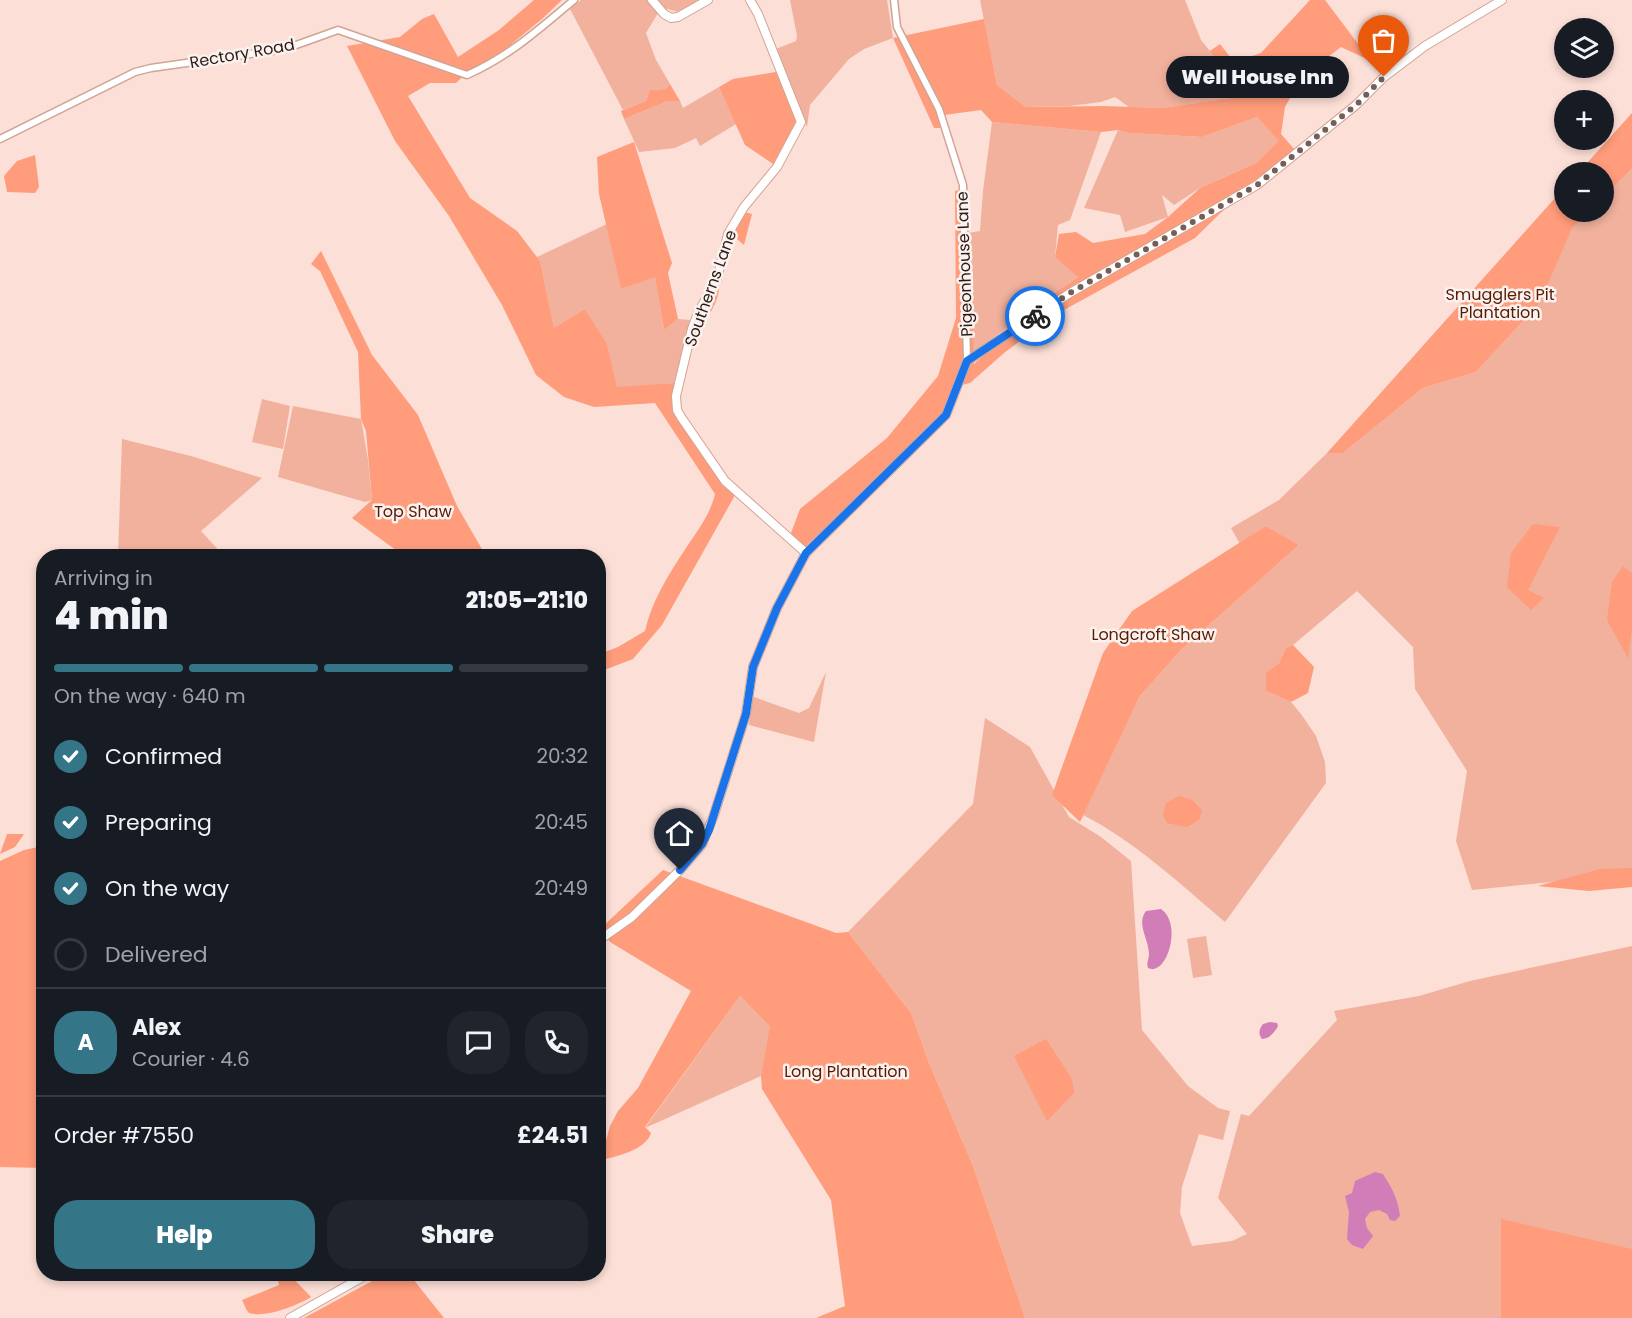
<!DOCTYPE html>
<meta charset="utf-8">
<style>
body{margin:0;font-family:Poppins,sans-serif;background:#20242c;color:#f1f3f6;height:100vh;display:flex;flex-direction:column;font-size:22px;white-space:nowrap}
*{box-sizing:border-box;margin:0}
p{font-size:20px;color:#9ea1a6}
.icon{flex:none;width:33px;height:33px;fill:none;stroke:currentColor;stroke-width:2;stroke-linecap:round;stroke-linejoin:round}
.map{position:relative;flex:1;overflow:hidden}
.sheet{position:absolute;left:36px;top:549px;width:570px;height:732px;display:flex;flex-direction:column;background:#171b24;border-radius:24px;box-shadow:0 3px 9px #0003}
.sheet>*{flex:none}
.fabs{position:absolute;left:1554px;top:18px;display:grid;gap:12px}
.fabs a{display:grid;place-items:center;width:60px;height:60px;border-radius:50%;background:#171b24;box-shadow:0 3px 9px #0003;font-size:30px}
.pin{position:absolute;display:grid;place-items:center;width:51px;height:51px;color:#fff;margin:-62px -26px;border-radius:50% 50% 50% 0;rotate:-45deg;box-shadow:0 0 6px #0007}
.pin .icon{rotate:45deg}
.courier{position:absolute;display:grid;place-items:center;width:60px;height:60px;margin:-30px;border:4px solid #1a73e8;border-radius:50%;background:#fff;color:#222;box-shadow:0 2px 8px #0007}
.bubble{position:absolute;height:42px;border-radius:21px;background:#171b24;box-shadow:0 3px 9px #0003;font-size:20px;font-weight:800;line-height:42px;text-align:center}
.head em{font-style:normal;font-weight:800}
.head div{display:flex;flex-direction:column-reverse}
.head{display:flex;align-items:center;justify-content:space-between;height:102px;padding:0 18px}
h1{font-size:39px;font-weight:800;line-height:45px}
.bar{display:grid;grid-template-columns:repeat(4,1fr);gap:9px 6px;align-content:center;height:72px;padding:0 18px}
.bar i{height:8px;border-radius:4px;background:#363941}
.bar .selected{background:#347688}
.bar p{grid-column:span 4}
.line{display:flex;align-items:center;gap:15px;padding:0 18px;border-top:2px solid #363941}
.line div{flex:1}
.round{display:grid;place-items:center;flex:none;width:63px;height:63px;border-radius:24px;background:#20242c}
ol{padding:0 18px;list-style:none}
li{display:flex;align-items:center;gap:18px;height:66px}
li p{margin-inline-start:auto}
li .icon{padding:6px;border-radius:50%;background:#347688;color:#fff;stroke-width:4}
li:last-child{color:#9ea1a6}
li i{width:33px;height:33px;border:3px solid #363941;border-radius:50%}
.cta{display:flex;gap:12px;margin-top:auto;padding:12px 18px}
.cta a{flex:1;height:69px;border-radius:24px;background:#347688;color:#fff;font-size:24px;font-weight:800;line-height:69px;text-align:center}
.cta a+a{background:#20242c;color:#f1f3f6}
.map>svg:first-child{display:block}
.green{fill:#f1b19c}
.forest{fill:#fe9c7b}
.water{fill:#d17db7}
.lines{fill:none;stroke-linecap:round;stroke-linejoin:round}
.minor-casing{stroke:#d1a495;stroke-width:9}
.tertiary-casing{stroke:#d1a495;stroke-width:10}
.minor{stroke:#fff;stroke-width:6}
.tertiary{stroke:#fff;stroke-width:8}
.done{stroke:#745f58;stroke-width:6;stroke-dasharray:0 10.8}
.route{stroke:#1a73e8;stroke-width:8}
.labels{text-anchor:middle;stroke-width:5;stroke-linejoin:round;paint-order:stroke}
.street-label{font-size:16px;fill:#2a1a14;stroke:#fbf1ee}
.park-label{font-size:16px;fill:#561b04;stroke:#fbf1ee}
</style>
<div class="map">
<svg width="1632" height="1318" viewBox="0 0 1632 1318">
<rect width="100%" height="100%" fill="#fcdfd6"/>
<!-- green -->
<g class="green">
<path d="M581,0H647L658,13L646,33L656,60L670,84L665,89L650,90L646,101L623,110L570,9Z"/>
<path d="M658,0H702L678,12L664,8Z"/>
<path d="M790,0H887L893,38L864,49L849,59L810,105L807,127L776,49L796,41L797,36Z"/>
<path d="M980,0H1185L1201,40L1210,51L1238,97L1162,108L1129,107L1115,97L1101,102L1069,106L1026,107L997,85Z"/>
<path d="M719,87L736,124L700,146L696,138L675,148L639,152L624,119L668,101H680L683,108Z"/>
<path d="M1257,117L1280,141L1256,163L1200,188L1174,205L1162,195L1168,217L1125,232L1120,215L1084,208L1118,130L1129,133L1202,137Z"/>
<path d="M992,122L1101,132L1070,220L1058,225L1055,257L1079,276L973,352V276L968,233L980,231L983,191Z"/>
<path d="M1632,154V874L1472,890L1456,841L1467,771L1415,689L1413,647L1357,591L1293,645L1286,648L1279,663L1266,672V691L1291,702L1301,714L1316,736L1325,762L1326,783L1225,922C1180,884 1136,842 1083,815L1140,696L1181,650L1299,545L1266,526L1240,544L1231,528L1279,500L1327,453H1343L1423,388L1476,372L1540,303L1572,227L1585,212H1604V189Z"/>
<path d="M607,224L621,289L655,276L664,330L678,319L690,320L674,383L617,388L607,345L585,309L554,329L540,261L537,257Z"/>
<path d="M262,399L290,406L283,449L252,442Z"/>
<path d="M293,406L361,419L368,460L372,500L365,502L278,477Z"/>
<path d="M122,439L191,456L262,478L201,531L223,555L219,556H118Z"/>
<path d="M826,672L814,742L749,725L751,696L799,713L809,708Z"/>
<path d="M985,718L1030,747L1069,817L1101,837L1131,861L1142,1030L1188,1086L1218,1108L1230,1111L1223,1140L1199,1134L1182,1187L1180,1213L1192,1246L1232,1241L1247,1234L1218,1198L1241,1114L1249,1116L1337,1020L1334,1011L1419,996L1470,981L1632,946V1318H1025L973,1166L929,1063L911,1013L848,932L973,804Z"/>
<path d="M1206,936L1212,975L1193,978L1187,939Z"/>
<path d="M740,996L771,1026L761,1076L645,1128Z"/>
</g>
<!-- forest -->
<g class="forest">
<path d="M534,0H562L542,19L497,56L470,70L456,83H430L408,96L470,198L517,231L540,261L554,328L585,309L607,344L617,387L674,383L678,416L733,489L734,497L662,625L633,659L599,672V654L618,647L645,631C652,600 669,574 686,548C698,530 710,515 715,494L655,403L594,407L564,397L536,375L502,305L449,216L395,141L347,46L400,37L422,19L434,14L458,57L499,30Z"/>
<path d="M1310,0H1325L1371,61L1341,47L1302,77L1285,107L1281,134L1295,150L1250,184L1195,238L1053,316L1004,353L970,383L953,387L943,413L805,547L791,533L800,509L887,438L938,376L956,318L955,191L959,190L961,248L972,273L974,364L1046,299L1078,277L1055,257L1059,234L1076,232L1093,243L1145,234L1168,217L1200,188L1256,163L1279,141L1257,117L1202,137L1129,133L1118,130L1101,132L992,122L981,110L944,115L940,128H934L893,38L984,19L997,85L1026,107L1103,106L1162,108L1237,97L1210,51L1220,44L1234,62L1261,53Z"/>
<path d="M776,72L797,122L776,166L745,145L719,87L733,79Z"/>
<path d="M670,84L680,101H668L624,119L621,111L646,101L650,90L665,89Z"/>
<path d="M1632,113V168L1604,196V172H1579Z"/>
<path d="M634,142L672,263L668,273L678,319L664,330L655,277L621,289L599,194L597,157Z"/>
<path d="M35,155L39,187L35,193L7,192L4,176L17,161Z"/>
<path d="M1564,188V212H1588L1572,228L1540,303L1476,372L1423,388L1343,453H1327Z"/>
<path d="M744,212L752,214L744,245L731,234Z"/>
<path d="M321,251L372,355L418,415L457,506L486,556H404L352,518L372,500L366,431L361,419L358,352L320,271L311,264Z"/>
<path d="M719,284C720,303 705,322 692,335Z"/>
<path d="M1533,524L1560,527L1528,590L1544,598L1531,610L1507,587L1511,553Z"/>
<path d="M1266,526L1299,545L1181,650L1140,696L1080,822L1052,795L1103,653L1132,611Z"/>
<path d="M1623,566L1632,573V629L1628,658L1607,620L1612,582Z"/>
<path d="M1293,645L1314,667L1308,693L1291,702L1266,691V672L1279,663L1286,648Z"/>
<path d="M1179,796L1192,800L1202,810L1199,820L1187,827L1167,823L1163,815L1166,803Z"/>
<path d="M7,834H24L15,847L0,854Z"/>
<path d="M43,846V1168L0,1167V861L24,850Z"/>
<path d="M1632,868V887L1589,891L1538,886L1600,869Z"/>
<path d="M663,870L836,933L848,932L911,1013L929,1063L973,1166L1025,1318H816L845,1306L831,1200L762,1089L761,1076L770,1026L740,996L645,1127L651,1133C646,1149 621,1155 606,1159L604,1148L610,1126L618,1111L638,1088L691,991L610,942L600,929Z"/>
<path d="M1046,1039L1072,1079L1074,1093L1047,1121L1014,1056Z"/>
<path d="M1501,1219L1632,1249V1318H1501Z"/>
<path d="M276,1274H289L311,1297C296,1306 266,1318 249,1313C246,1310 244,1304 242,1300L279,1285Z"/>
<path d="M385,1274H409L444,1318H304Z"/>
</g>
<!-- water -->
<g class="water">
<path d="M1161,909C1183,924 1167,977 1148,968C1146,961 1149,960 1149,954C1149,939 1136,924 1146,911Z"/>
<path d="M1270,1022L1277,1023L1278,1026C1275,1032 1269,1039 1262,1039C1258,1034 1259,1029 1263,1024Z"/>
<path d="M1375,1172L1383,1174C1392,1188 1398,1199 1400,1216L1395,1221L1390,1220L1387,1214L1379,1210L1370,1212L1365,1219L1367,1228L1373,1236L1363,1249L1352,1245L1347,1239L1349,1212L1345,1196L1352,1193L1355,1181Z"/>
</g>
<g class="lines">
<!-- minor casing -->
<g class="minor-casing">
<g id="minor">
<path d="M894,0L897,27L939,109L963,185L967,361"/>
<path d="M0,139L135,72L151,68L285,49L338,30L467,75C510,56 539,29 574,0"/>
</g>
</g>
<!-- tertiary casing -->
<g class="tertiary-casing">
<g id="tertiary">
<path d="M652,0L664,14L671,18L678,17L708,0"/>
<path d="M750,0L758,14L801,122L777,167L744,207L728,234L717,279L699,311L692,329L676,396L677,410L681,417L725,481L806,553"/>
<path d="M598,941L632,917L680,870L702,844L714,815L746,714L753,667L777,608L806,553L946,415L967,361L1070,293L1257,185L1356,105L1384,77L1425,46L1502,0"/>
<path d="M290,1318L368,1274"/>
</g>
</g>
<!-- minor -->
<use href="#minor" class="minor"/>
<!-- tertiary -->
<use href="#tertiary" class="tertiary"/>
</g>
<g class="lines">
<!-- done -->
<path class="done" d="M1035,316L1070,293L1257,185L1356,105L1384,77"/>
<!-- route -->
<path class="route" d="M680,870L702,844L709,830L746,714L753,667L777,608L806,553L946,415L967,361L1035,316"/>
</g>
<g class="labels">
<!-- street labels -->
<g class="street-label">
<text transform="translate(242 53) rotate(-10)" y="6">Rectory Road</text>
<text transform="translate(964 264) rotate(-92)" y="6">Pigeonhouse Lane</text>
<text transform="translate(710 288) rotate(-70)" y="6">Southerns Lane</text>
</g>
<!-- park labels -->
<g class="park-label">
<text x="1500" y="300">Smugglers Pit<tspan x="1500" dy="18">Plantation</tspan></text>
<text x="413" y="517">Top Shaw</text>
<text x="1153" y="640">Longcroft Shaw</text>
<text x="846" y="1077">Long Plantation</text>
</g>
</g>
</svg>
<div class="fabs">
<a><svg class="icon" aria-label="layers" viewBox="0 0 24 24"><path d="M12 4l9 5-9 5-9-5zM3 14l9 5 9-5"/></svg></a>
<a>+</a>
<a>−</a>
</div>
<div class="pin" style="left:1384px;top:77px;background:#ea580c"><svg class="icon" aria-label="bag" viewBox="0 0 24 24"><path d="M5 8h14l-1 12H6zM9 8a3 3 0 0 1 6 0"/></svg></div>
<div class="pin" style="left:680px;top:870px;background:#1f2937"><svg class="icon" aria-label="home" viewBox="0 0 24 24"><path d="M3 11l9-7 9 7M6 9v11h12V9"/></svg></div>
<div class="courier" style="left:1035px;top:316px"><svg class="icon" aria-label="bike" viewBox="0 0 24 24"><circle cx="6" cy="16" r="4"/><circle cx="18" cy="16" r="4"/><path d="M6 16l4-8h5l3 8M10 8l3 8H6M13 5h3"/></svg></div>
<div class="bubble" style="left:1166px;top:56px;width:183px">Well House Inn</div>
<section class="sheet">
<div class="head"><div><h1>4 min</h1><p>Arriving in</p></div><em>21:05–21:10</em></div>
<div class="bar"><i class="selected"></i><i class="selected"></i><i class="selected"></i><i></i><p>On the way · 640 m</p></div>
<ol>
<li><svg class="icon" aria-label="check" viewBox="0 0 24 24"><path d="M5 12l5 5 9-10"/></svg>Confirmed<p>20:32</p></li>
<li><svg class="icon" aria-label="check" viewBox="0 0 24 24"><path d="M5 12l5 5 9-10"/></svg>Preparing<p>20:45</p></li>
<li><svg class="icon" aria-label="check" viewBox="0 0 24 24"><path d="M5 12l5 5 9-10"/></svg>On the way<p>20:49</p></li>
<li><i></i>Delivered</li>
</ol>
<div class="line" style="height:108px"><b class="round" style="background:#347688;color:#fff">A</b><div><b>Alex</b><p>Courier · 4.6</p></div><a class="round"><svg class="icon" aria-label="chat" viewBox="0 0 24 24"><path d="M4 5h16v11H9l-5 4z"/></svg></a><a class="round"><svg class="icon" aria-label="phone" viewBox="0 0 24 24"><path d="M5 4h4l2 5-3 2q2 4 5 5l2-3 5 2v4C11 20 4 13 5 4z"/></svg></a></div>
<div class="line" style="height:78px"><div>Order #7550</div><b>£24.51</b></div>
<div class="cta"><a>Help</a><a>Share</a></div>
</section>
</div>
